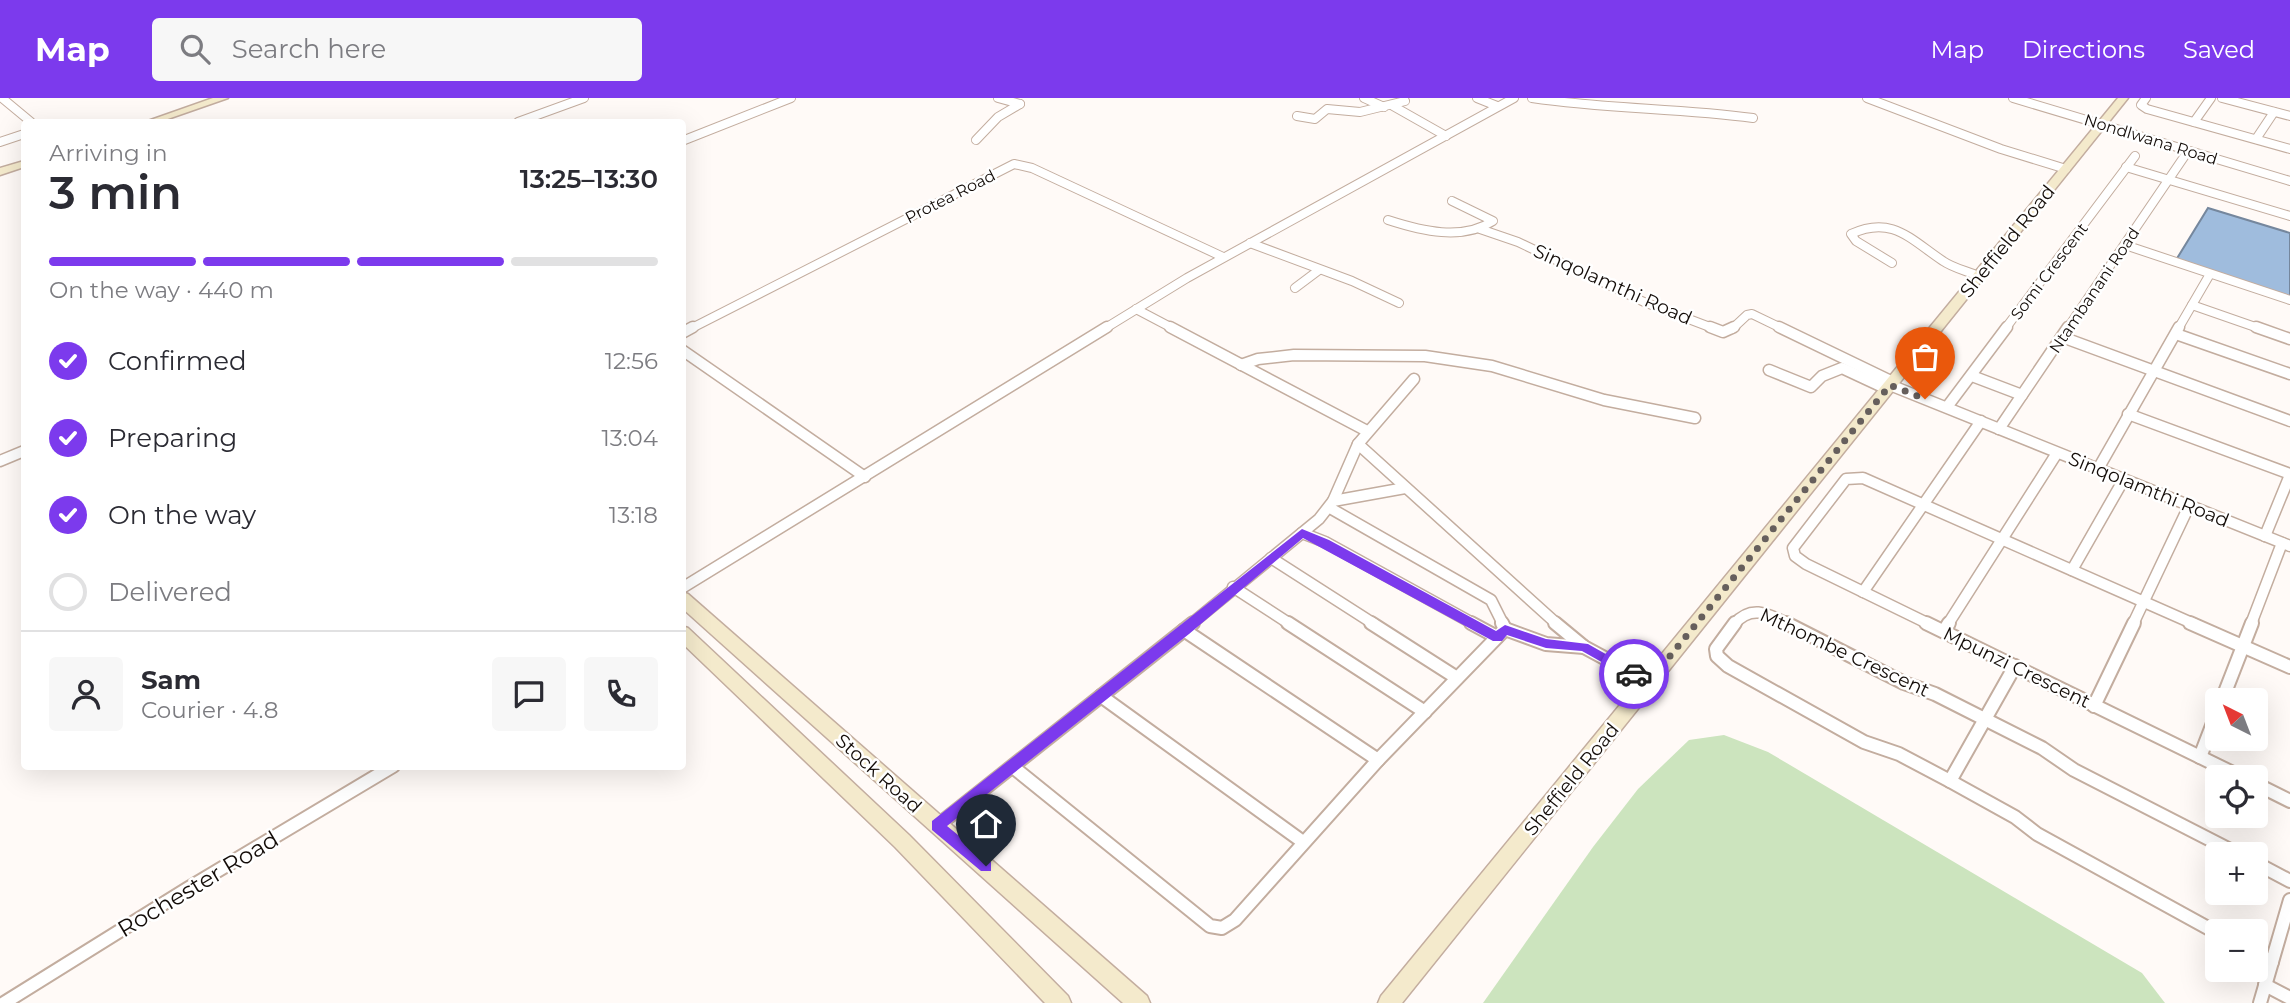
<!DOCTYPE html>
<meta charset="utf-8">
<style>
body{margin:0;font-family:Montserrat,sans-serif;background:#f7f7f7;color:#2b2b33;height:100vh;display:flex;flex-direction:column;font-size:26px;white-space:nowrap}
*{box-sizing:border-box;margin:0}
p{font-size:23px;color:#7c7c81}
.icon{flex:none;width:38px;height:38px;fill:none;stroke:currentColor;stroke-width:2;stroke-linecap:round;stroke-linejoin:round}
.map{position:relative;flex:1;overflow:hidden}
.sheet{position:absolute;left:21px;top:21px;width:665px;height:651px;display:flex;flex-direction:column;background:#fff;border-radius:7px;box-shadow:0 7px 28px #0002}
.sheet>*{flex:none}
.needle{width:46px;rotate:318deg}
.fabs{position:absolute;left:2205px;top:590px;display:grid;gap:14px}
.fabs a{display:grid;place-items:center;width:63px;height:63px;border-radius:7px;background:#fff;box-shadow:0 7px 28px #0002;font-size:35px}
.pin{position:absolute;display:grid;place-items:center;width:60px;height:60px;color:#fff;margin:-72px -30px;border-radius:50% 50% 50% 0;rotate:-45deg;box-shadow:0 0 7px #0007}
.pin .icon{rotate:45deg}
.courier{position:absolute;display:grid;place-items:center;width:70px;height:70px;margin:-35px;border:5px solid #7c3aed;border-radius:50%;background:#fff;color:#222;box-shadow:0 2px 9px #0007}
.head em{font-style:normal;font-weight:600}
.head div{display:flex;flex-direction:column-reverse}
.head{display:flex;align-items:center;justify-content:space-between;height:119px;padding:0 28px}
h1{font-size:46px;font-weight:600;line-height:52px}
.bar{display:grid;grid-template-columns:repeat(4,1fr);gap:10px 7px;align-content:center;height:84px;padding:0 28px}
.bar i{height:9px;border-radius:5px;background:#e1e1e2}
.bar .selected{background:#7c3aed}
.bar p{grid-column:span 4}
.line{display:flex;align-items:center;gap:18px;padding:0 28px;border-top:2px solid #e1e1e2}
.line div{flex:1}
.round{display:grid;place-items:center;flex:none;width:74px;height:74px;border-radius:7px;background:#f7f7f7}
ol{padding:0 28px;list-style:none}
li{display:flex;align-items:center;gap:21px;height:77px}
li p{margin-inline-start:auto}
li .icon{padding:7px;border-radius:50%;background:#7c3aed;color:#fff;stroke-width:4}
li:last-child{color:#7c7c81}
li i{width:38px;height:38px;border:4px solid #e1e1e2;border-radius:50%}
header{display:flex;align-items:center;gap:42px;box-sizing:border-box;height:98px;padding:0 35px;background:#7c3aed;color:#fff}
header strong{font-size:33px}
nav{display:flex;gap:38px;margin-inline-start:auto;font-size:24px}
.search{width:490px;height:63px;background:#f7f7f7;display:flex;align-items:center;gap:18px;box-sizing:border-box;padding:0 24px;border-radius:7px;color:#7c7c81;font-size:26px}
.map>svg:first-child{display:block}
.green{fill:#cce4be}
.water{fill:#9fbcdd;stroke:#75879d;stroke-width:2}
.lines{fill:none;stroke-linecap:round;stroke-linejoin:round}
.street-far2-casing{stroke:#c3ad9f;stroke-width:10}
.street-far1-casing{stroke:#c3ad9f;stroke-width:13}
.street-casing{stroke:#c3ad9f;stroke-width:16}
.secondary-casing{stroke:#c3ad9f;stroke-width:3}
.street-far2{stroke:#fff;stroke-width:8}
.street-far1{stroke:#fff;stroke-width:10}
.street{stroke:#fff;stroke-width:12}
.secondary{fill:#f4eacc;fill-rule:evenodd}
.route{fill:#7c3aed}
.done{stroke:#665f5c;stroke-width:7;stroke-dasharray:0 12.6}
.labels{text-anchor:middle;stroke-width:5;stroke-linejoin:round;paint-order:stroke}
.far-street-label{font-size:16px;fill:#130c08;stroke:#fff}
.street-label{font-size:19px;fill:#130c08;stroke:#fff}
.near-street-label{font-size:23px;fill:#130c08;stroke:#fff}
</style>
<header>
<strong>Map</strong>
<div class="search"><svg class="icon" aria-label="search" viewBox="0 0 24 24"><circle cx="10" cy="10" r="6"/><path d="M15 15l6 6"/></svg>Search here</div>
<nav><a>Map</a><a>Directions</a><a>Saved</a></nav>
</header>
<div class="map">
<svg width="2290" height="905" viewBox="0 0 2290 905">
<rect width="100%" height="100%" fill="#fffaf7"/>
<!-- green -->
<path class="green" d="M1724,637L1768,654L2142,875L2165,905H1483L1593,749L1638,691L1689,642Z"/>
<!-- water -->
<path class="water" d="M2208,110L2290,135V199L2176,162Z"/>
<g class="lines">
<!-- street-far2 casing -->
<g class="street-far2-casing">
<g id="street-far2">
<path d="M2,0L31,24"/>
<path d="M998,0L1020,6"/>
<path d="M1364,0L1384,9"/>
<path d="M1477,0L1497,8"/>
<path d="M1532,0C1605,11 1680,10 1753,20"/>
<path d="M1867,0L2001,51L2066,71"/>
<path d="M2013,0L2290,83"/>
<path d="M2146,0L2141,7L2147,11L2290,51"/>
<path d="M2222,0L2290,18"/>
<path d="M1393,8L1446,38"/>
<path d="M1297,18L1315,21L1327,11L1360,14L1405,3"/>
<path d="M518,24L584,0"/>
<path d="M2194,24L2211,0"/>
<path d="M2256,41L2274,14"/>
<path d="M976,42L998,19L1020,6"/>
<path d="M682,43L791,0"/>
<path d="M0,44L24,36"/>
<path d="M2126,69L2290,118"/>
<path d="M1388,122C1422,133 1462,143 1493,123L1452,103"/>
<path d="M1480,131L1518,144L1644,204L1715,231"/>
<path d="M1250,145L1352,183L1399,205"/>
<path d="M2125,147L2290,202"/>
<path d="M1892,165L1856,143L1851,136C1892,117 1910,141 1943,163C1953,170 1967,173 1978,178"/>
<path d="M1295,190L1319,172"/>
<path d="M2192,207L2261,231"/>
<path d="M1136,211L1174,231"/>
<path d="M690,231L1014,66L1032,70L1223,159"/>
<path d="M1104,231L1187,180L1514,0"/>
<path d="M1732,231L1747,217L1752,216L1783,231"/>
<path d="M2005,231L2135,58"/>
<path d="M2067,231L2188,53"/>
<path d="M2178,231L2210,176"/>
</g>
</g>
<!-- street-far1 casing -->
<g class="street-far1-casing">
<g id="street-far1">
<path d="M1170,229L1367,333"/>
<path d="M1710,229L1723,234L1734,229"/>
<path d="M1779,229L1893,284"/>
<path d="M2256,229L2290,241"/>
<path d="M682,235L693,229"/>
<path d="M2176,236L2290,276"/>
<path d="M2062,239L2290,323"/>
<path d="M682,252L865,379"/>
<path d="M1241,267L1258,261L1294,257L1425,258L1492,268L1604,302L1695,320"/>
<path d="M1769,272L1811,289L1822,278L1842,270L1887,291"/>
<path d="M1972,278L2022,297"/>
<path d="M1890,287L2290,448"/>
<path d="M1947,309L2007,229"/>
<path d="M2128,316L2290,376"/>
<path d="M1999,331L2068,229"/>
<path d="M1358,346L1557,526"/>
<path d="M0,363L24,353"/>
<path d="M2098,371L2179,229"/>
<path d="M1333,403L1405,390"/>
<path d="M1330,410L1491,502L1503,526"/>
<path d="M1302,435L1325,444L1474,526"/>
<path d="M2265,438L2290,377"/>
<path d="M1271,460L1374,526"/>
<path d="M2072,472L2124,381"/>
<path d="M1233,489L1290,526"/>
<path d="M682,490L1107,229"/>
<path d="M1863,494L1981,323"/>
<path d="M1191,526L1319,421L1333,403L1358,346L1414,281"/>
<path d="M1734,526C1752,506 1768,516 1789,526"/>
<path d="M1929,526L1806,466L1795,458L1793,450L1846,381L1863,380L2194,526"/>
<path d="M1948,526L2057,355"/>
<path d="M2133,526L2189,408"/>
<path d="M2251,526L2282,445"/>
</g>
</g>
<!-- street casing -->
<g class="street-casing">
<g id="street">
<path d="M1288,525L1425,614"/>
<path d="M1371,525L1457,580"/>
<path d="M1471,525L1497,539"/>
<path d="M1555,525L1584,549L1649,584"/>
<path d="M1735,525L1716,551L1717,558L1728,568L1864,644L1899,656L1950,683L2015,719L2037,736L2217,835"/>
<path d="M1786,525L1904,585L1935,596L2042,650L2074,672L2238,756"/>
<path d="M1926,525L2241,679"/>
<path d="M2190,525L2290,569"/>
<path d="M1505,531L1546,546L1584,549"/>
<path d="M1184,532L1378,662"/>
<path d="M1944,533L1949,525"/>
<path d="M1101,598L1303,744"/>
<path d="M2222,602L2252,525"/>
<path d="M2094,608L2134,525"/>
<path d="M2200,659L2217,615"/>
<path d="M1013,669L1210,828L1222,830L1235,822L1378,662L1505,531L1502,525"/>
<path d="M1950,683L2015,568"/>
<path d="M2256,686L2290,703"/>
<path d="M937,728L1193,525"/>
<path d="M2256,765L2290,783"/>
<path d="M2256,855L2272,864"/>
<path d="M2265,887L2290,900"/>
<path d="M4,905L187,791L393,668"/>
<path d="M2260,905L2290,802"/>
</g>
</g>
<!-- secondary casing -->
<g class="secondary-casing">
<g id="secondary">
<path d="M213,0H228L159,24H145Z"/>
<path d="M2118,0H2128L1402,905H1378L1381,898Z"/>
<path d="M24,63V69L0,77V70Z"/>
<path d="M682,494L688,496L1147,898L1150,905H1123L682,510Z"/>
<path d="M682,528L688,530L909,737L1068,898L1071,905H1045L895,749L682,545Z"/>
</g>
</g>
<!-- street-far2 -->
<use href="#street-far2" class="street-far2"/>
<!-- street-far1 -->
<use href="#street-far1" class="street-far1"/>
<!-- street -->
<use href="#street" class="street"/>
<!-- secondary -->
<use href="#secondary" class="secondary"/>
</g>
<!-- route -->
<path class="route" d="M1302,431L1329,442L1496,533L1505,527L1546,541L1588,546L1641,576L1639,580H1630L1582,553L1546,550L1507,537L1502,543H1493L1303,440L1189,536L947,728L991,764V773H981L932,732V723Z"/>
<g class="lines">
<!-- done -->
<path class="done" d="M1634,576L1649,584L1890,287L1925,301"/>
</g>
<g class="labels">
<!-- far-street labels -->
<g class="far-street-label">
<text transform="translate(2151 41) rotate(17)" y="6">Nondlwana Road</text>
<text transform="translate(950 98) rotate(-27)" y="6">Protea Road</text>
<text transform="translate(2049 173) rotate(-53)" y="6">Somi Crescent</text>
<text transform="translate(2094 192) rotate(-56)" y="6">Ntambanani Road</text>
</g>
<!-- street labels -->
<g class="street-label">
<text transform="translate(2007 143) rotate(-51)" y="7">Sheffield Road</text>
<text transform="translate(1613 186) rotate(24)" y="7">Sinqolamthi Road</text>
<text transform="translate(2149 391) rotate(22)" y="7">Sinqolamthi Road</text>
<text transform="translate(1845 554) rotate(25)" y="7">Mthombe Crescent</text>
<text transform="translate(2017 569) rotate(26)" y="7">Mpunzi Crescent</text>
<text transform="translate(879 675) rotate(42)" y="7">Stock Road</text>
<text transform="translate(1571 681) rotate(-51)" y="7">Sheffield Road</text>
</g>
<!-- near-street labels -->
<g class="near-street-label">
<text transform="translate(198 786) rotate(-31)" y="8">Rochester Road</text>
</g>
</g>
</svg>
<div class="fabs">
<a><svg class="needle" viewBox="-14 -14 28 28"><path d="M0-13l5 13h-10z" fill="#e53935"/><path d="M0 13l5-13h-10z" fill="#7c7c81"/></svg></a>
<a><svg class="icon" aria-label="locate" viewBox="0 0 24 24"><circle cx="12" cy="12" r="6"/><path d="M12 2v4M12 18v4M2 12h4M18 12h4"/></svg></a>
<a>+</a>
<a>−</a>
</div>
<div class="pin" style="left:1925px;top:301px;background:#ea580c"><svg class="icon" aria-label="bag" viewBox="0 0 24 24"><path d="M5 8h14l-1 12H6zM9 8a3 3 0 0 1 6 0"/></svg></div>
<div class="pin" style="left:986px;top:768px;background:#1f2937"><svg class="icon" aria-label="home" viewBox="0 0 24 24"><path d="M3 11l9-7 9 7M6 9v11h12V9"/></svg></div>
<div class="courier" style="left:1634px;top:576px"><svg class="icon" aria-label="car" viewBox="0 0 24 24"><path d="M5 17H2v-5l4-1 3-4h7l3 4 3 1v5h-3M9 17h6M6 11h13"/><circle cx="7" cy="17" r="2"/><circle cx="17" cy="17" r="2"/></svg></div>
<section class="sheet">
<div class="head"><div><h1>3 min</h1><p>Arriving in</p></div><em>13:25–13:30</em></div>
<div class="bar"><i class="selected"></i><i class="selected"></i><i class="selected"></i><i></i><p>On the way · 440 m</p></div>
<ol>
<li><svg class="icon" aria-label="check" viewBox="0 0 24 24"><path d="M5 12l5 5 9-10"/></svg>Confirmed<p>12:56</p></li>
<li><svg class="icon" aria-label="check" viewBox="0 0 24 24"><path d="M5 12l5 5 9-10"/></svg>Preparing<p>13:04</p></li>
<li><svg class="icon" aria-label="check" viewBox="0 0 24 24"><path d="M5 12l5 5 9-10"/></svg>On the way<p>13:18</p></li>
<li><i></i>Delivered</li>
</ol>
<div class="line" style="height:126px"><a class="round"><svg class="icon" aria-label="person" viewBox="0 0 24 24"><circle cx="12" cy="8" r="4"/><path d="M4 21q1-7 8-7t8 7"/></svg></a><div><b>Sam</b><p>Courier · 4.8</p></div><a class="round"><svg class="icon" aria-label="chat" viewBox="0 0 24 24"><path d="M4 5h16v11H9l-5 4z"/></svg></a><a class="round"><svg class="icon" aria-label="phone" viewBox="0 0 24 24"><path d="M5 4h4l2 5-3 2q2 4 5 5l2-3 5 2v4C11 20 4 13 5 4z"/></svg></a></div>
</section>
</div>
